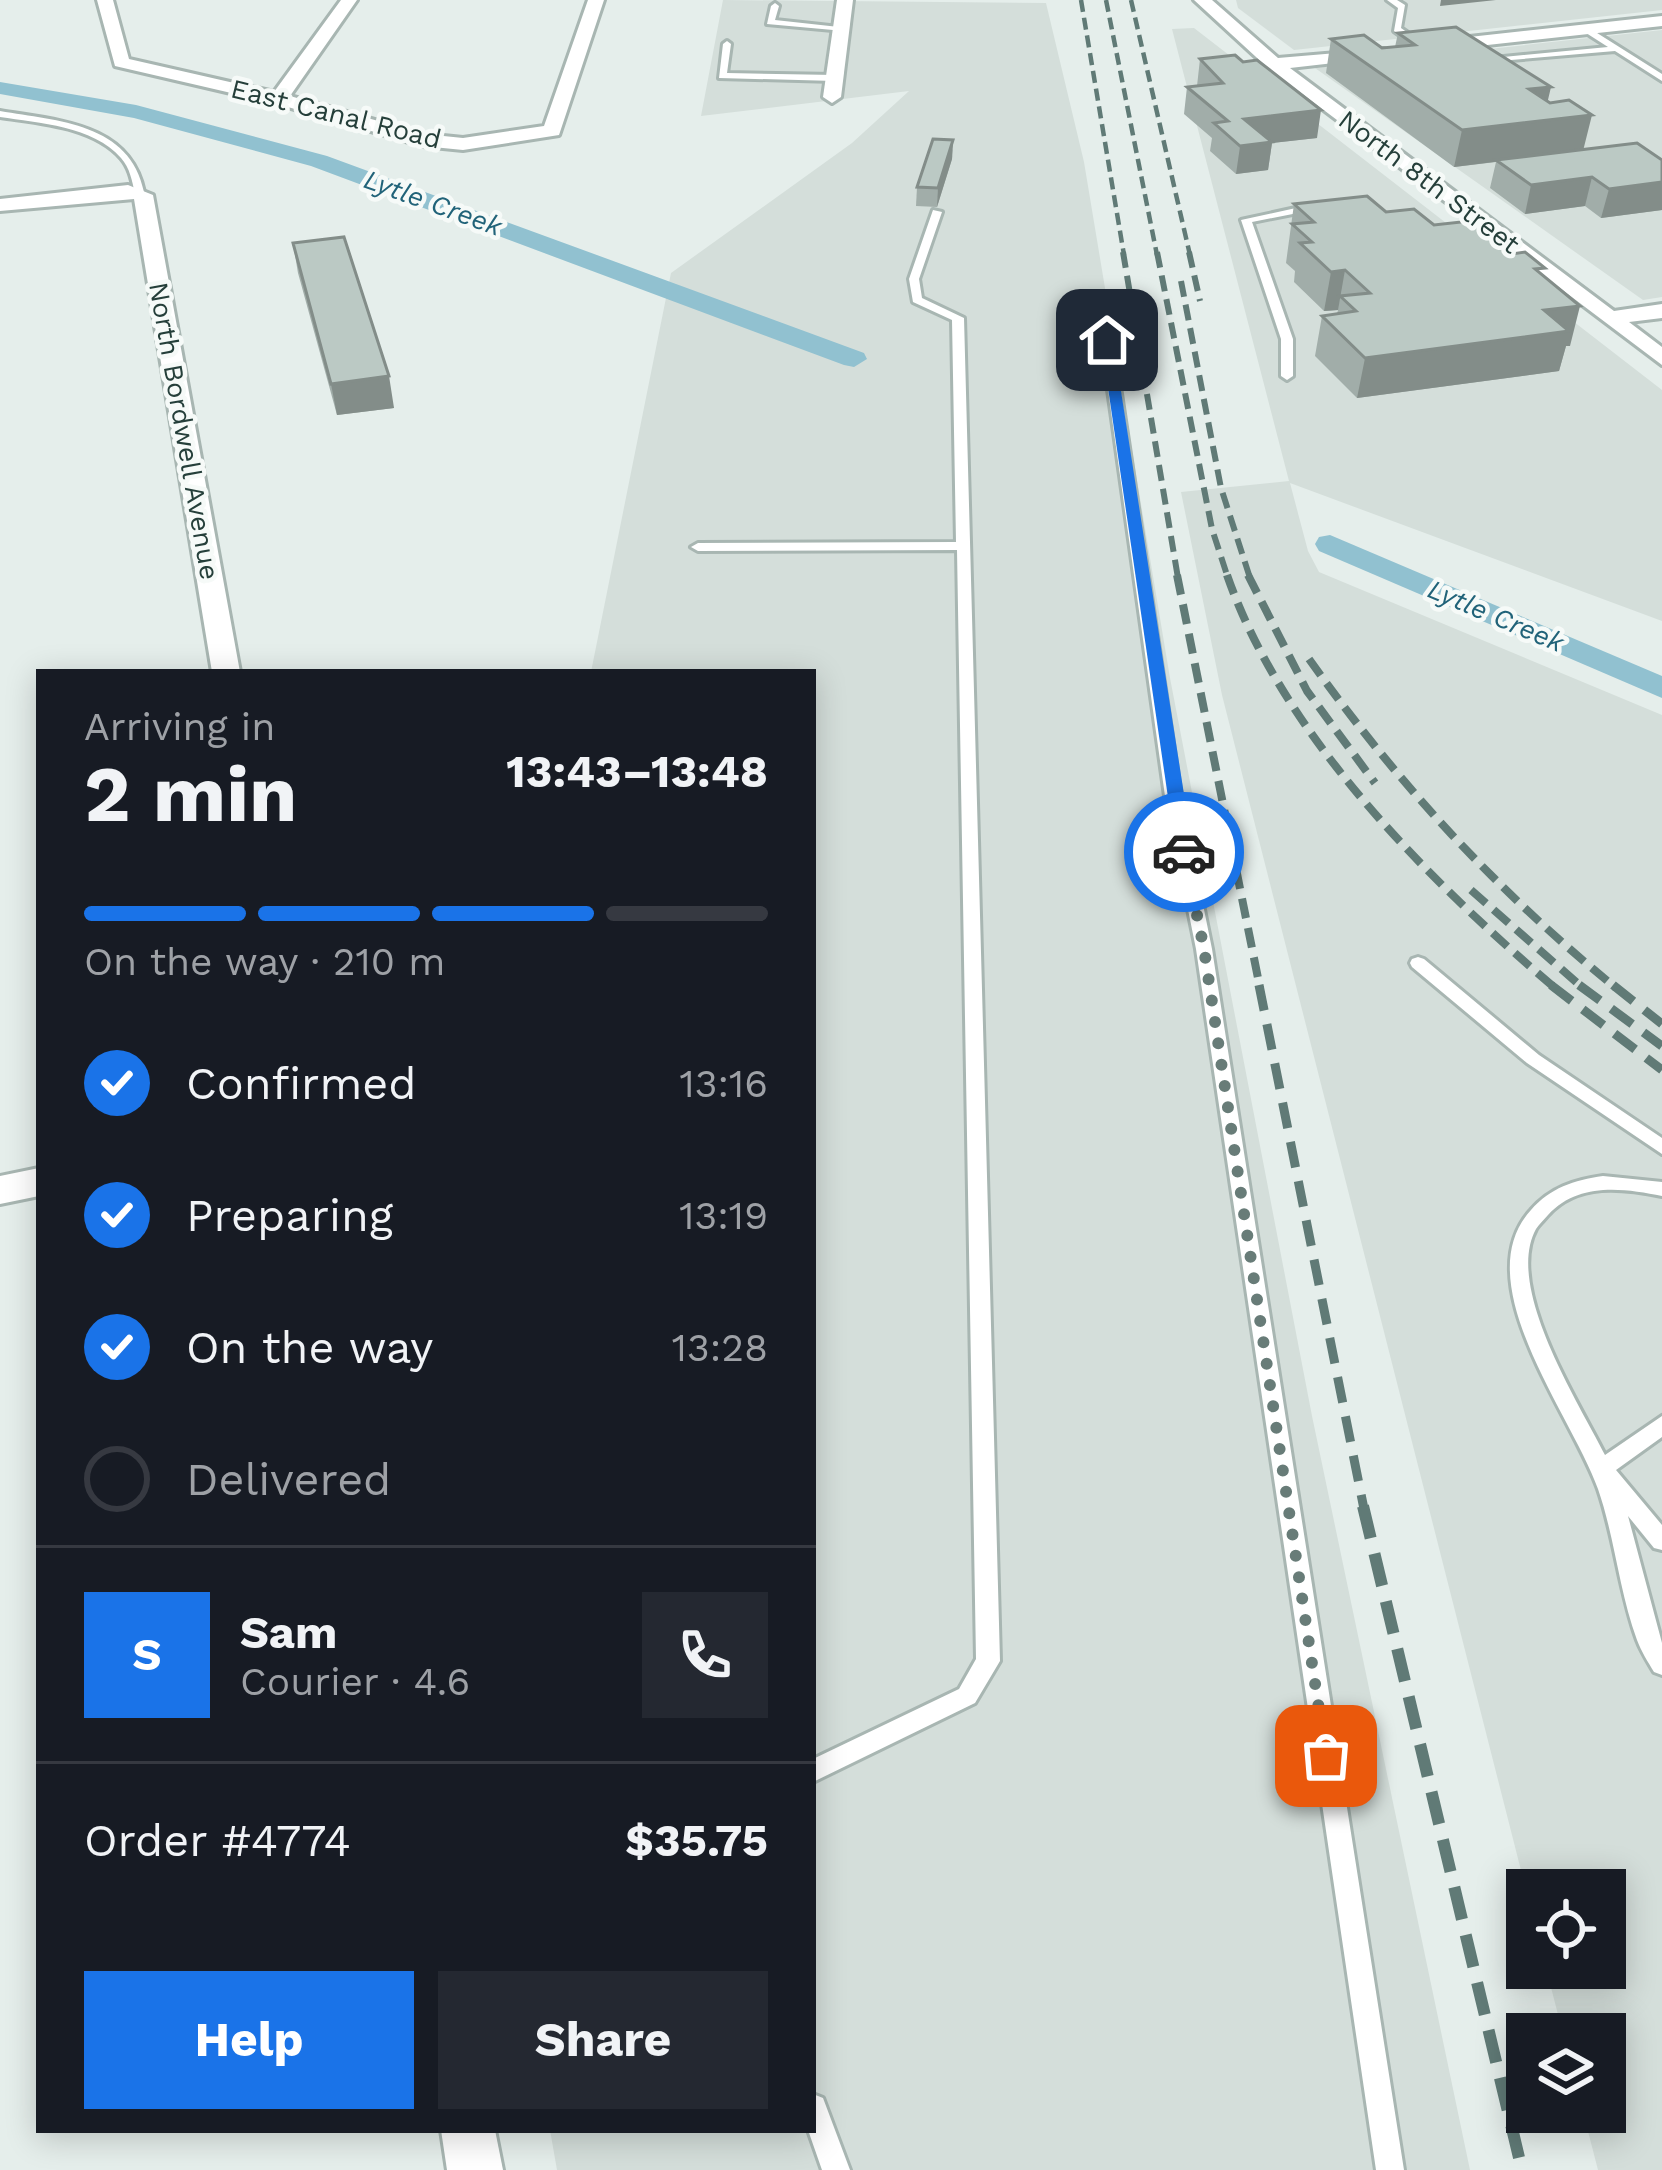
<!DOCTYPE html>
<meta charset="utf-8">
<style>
body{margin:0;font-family:"Work Sans",sans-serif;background:#242831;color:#f1f3f6;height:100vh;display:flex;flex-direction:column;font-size:45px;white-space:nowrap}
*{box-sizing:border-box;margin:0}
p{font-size:39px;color:#9ea1a6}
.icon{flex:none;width:66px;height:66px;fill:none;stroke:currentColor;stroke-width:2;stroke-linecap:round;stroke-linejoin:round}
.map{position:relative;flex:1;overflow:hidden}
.drawer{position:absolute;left:36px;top:669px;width:780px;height:1464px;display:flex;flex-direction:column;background:#171b24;border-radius:0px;box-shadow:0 6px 30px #0003}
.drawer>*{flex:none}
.buttons{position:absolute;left:1506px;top:1869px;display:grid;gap:24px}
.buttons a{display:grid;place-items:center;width:120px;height:120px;border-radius:0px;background:#171b24;box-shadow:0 6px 30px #0003;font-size:60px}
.pin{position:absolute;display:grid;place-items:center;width:102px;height:102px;color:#fff;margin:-51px;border-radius:24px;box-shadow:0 6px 18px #0006}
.courier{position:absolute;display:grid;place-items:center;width:120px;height:120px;margin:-60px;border:9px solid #1a73e8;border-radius:50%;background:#fff;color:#222;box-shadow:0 3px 15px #0007}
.head em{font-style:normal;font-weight:700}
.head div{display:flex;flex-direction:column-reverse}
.head{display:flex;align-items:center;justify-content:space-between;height:204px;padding:0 48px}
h1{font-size:78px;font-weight:700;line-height:90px}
.bar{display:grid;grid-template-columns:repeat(4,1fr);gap:18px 12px;align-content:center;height:144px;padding:0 48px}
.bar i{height:15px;border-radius:9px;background:#363941}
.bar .active{background:#1a73e8}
.bar p{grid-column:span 4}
.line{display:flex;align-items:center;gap:30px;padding:0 48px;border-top:3px solid #363941}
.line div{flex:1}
.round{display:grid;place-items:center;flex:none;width:126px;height:126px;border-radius:0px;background:#242831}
ol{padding:0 48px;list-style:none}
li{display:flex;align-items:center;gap:36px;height:132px}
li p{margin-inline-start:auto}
li .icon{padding:12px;border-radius:50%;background:#1a73e8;color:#fff;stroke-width:4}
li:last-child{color:#9ea1a6}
li i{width:66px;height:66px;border:6px solid #363941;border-radius:50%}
.button{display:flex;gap:24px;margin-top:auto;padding:24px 48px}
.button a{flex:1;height:138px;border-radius:0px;background:#1a73e8;color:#fff;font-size:48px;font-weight:700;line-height:138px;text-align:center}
.button a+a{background:#242831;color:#f1f3f6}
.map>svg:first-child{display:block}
.built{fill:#d4deda}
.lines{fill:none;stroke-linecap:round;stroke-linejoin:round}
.canal{fill:#91c1d0;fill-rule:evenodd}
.service-casing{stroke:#a8b6b2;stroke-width:6}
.minor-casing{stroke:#a8b6b2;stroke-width:6}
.service{fill:#fff;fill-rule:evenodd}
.minor{fill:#fff;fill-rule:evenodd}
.rail-far4{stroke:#607a76;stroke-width:4.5;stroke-dasharray:12 6;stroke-linecap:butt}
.rail-far3{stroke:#607a76;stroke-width:6;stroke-dasharray:16 8;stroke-linecap:butt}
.rail-far2{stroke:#607a76;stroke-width:8;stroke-dasharray:20 10;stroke-linecap:butt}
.rail-far1{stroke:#607a76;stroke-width:9;stroke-dasharray:26 14;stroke-linecap:butt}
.rail{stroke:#607a76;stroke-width:12;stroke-dasharray:33 16;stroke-linecap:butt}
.wall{fill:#a1ada9}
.shaded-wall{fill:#838d89}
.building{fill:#bbc9c4;stroke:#838d89;stroke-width:3}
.route{fill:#1a73e8}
.done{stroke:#687c78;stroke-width:12;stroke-dasharray:0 21.6}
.labels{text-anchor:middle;stroke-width:9;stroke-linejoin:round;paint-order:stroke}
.far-street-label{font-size:27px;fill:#253f3a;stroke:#f6faf8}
.far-water-label{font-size:27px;font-style:italic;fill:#216379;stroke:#f6faf8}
</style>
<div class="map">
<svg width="1662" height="2170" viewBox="0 0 1662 2170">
<rect width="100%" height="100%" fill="#e5eeeb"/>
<!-- built -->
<g class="built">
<path d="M723,0L1046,3L1084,162L1170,678L1312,1416L1470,2170H557L550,2130H813V672H591L671,273L852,143L909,91L701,116Z"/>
<path d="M1236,0H1662V10L1294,50L1238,8Z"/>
<path d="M1194,28L1662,390V621L1290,483L1308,551L1319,572L1662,715V2170H1598L1583,2112H1605V2034H1563L1546,1968H1605V1890H1527V1894L1222,695L1181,492L1289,481L1172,29Z"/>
<path d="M1662,30V297L1643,300L1315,68Z"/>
</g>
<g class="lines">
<!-- canal -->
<g class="canal">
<path d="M0,82L136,105L327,156L864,353L867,359L854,367L844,365L311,166L134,118L0,94Z"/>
<path d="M1330,535L1662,676V698L1319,551L1315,544L1319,537Z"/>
</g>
<!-- service casing -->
<g class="service-casing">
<g id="service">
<path d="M1387,0H1397L1405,5L1401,28L1425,45V49H1419L1394,31L1398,8Z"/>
<path d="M775,3L779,6L775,20L848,28L844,31L767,24L771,6Z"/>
<path d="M1586,26L1662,74V81L1615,51L1487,62L1483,59L1608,47L1583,31Z"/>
<path d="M727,41L731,44L727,73L835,75L840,78L835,81L719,78L723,44Z"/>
<path d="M0,111C58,121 130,123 144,192L135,194C132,181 130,168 121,158C93,126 39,123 0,117Z"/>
<path d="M1314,204L1318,205V209L1252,222L1293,339V376L1287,380L1281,376V339L1241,220Z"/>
<path d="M933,210L942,212L919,279L922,298L964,318L1000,1661L975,1703L813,1782V1759L959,1689L976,1659L957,550L698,551L691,547L698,543L956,542L952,320L913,302L909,279Z"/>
<path d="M1107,337L1113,340L1181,796L1212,949L1404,2170H1376L1196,949L1165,796L1101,340Z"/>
<path d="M1418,957L1424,959L1539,1055L1662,1138V1154L1527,1063L1412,967L1410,963L1412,959Z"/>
<path d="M1603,1176L1662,1182V1196C1623,1188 1578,1182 1548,1215C1544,1220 1539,1224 1536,1229C1504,1287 1579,1403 1605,1455L1662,1416V1437L1616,1470L1662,1525V1550L1654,1548L1628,1516L1662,1643V1675L1654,1672C1648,1662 1641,1651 1637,1640C1619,1591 1615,1538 1598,1489C1572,1415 1465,1282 1531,1210C1550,1188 1574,1180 1603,1176Z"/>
<path d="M813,2094L823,2098L850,2170H822L808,2130H813Z"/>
</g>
</g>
<!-- minor casing -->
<g class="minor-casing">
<g id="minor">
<path d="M97,0H113L129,59L274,92L341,0H357L290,96L424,134L463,138L544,126L588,0H604L559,135L463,150L423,146L274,103L115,66Z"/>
<path d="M837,0H853L841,97L832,103L823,97Z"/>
<path d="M1194,0H1212L1278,58L1384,49L1387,53L1378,58L1290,68L1614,311L1662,304V318L1629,322L1662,347V365L1268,68Z"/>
<path d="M1662,16V26L1433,51L1424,46L1433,41Z"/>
<path d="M128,185L153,195L240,672H212L134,199L0,211V199Z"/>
<path d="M39,1168V1196L0,1204V1176Z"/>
<path d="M441,2130H495L503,2170H447Z"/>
</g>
</g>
<!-- service -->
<use href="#service" class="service"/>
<!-- minor -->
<use href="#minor" class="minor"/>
<!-- rail-far4 -->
<g class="rail-far4">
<path d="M1081,0L1124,255"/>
<path d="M1106,0L1157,255"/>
<path d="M1131,0L1190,255"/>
</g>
<!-- rail-far3 -->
<g class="rail-far3">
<path d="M1123,252L1178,578"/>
<path d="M1157,252L1212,529L1228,578"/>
<path d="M1189,252L1200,301"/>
<path d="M1181,281L1221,488L1250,578"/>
</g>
<!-- rail-far2 -->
<g class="rail-far2">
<path d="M1177,575L1260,988"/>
<path d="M1227,575C1283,736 1427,879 1555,988"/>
<path d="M1248,575L1307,691L1375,783"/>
<path d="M1309,659C1397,783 1498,892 1616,988"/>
<path d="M1471,890L1583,988"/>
</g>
<!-- rail-far1 -->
<g class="rail-far1">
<path d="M1259,985L1364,1509"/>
<path d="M1551,985L1662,1070"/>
<path d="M1579,985L1662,1046"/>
<path d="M1613,985L1662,1024"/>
</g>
<!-- rail -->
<path class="rail" d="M1363,1506L1522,2170"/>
</g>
<!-- wall -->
<g class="wall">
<path d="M1398,33L1548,101L1583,149L1662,160V210L1601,218L1585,206L1525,214L1490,188L1496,162L1454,167L1326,73L1331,39L1382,48L1395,47Z"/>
<path d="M1200,59L1317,138L1272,143L1268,170L1236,174L1210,151L1212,138L1184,114L1187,87L1197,86Z"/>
<path d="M953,140L952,159L937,207L916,206L917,187Z"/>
<path d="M1294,204L1386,212L1434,225L1512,254L1543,276L1570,346H1566L1559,371L1357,398L1315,356L1322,316L1337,314L1338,310L1324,311L1294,282L1295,271L1286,263Z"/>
<path d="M293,243L394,408L337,415L298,273Z"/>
</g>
<!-- shaded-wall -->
<g class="shaded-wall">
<path d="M1441,0H1496L1440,6Z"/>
<path d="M1551,87L1543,121L1592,115L1583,151L1454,167L1462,130L1529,89Z"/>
<path d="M1321,110L1317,138L1272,143L1268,170L1236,174L1244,119Z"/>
<path d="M953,140L952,159L937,207L938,188Z"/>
<path d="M1592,177L1585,206L1525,214L1531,185Z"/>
<path d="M1662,182V210L1601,218L1609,189Z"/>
<path d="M1345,270L1338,310L1324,311L1331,272Z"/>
<path d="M1580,306L1570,346H1566L1559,371L1357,398L1365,358L1544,310Z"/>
<path d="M389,376L394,408L337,415L331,384Z"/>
</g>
<!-- building -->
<g class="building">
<path d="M1456,27L1551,87L1529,89L1550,103L1569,100L1592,115L1462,130L1331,39L1364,35L1382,48L1415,45L1398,33Z"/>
<path d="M1235,55L1243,62L1257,60L1321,110L1244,119L1272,142L1240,146L1214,123L1228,121L1187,87L1223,83L1200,59Z"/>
<path d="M933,139L953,140L938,188L917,187Z"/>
<path d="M1637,143L1662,160V182L1609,189L1592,177L1531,185L1496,160Z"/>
<path d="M1367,196L1386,212L1414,209L1434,225L1470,221L1512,254L1525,252L1545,268L1535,269L1580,306L1544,310L1569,331L1365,358L1322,316L1356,311L1340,296L1370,293L1345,270L1331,272L1300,243L1312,242L1292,224L1314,222L1294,204Z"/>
<path d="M344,237L389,376L331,384L293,243Z"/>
</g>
<!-- route -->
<path class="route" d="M1107,337L1113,340L1193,852L1184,857L1176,852L1101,340Z"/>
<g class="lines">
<!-- done -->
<path class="done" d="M1184,852L1204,949L1326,1756"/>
</g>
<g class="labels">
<!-- far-street labels -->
<g class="far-street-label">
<text transform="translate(336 114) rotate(14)" y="9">East Canal Road</text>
<text transform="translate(1429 182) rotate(37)" y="9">North 8th Street</text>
<text transform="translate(184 431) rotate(80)" y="9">North Bordwell Avenue</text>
</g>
<!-- far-water labels -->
<g class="far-water-label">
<text transform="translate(433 203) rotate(20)" y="9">Lytle Creek</text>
<text transform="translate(1496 616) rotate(23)" y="9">Lytle Creek</text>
</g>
</g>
</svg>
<div class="buttons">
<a><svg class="icon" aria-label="locate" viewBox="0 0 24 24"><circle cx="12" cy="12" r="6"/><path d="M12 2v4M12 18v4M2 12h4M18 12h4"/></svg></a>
<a><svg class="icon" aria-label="layers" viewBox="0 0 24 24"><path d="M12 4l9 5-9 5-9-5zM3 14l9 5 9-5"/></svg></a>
</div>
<div class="pin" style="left:1326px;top:1756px;background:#ea580c"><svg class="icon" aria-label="bag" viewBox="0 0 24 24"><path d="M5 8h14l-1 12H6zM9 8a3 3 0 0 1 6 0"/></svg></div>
<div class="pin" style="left:1107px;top:340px;background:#1f2937"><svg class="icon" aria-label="home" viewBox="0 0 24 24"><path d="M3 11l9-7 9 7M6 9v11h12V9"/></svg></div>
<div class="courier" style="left:1184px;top:852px"><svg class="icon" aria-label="car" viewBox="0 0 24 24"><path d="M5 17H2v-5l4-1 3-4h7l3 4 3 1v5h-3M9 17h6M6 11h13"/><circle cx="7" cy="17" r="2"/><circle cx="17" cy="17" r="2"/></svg></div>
<section class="drawer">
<div class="head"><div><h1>2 min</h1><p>Arriving in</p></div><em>13:43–13:48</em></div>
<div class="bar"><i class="active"></i><i class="active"></i><i class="active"></i><i></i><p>On the way · 210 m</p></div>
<ol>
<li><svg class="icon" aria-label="check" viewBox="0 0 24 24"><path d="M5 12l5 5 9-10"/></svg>Confirmed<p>13:16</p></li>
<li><svg class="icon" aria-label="check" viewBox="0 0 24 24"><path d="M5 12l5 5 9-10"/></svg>Preparing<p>13:19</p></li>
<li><svg class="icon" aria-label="check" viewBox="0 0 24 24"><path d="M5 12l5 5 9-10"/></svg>On the way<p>13:28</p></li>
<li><i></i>Delivered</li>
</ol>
<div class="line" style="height:216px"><b class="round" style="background:#1a73e8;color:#fff">S</b><div><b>Sam</b><p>Courier · 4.6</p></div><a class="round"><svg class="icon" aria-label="phone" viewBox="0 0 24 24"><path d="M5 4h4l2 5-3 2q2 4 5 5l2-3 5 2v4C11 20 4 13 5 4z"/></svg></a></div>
<div class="line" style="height:156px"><div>Order #4774</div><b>$35.75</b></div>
<div class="button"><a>Help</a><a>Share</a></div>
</section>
</div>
